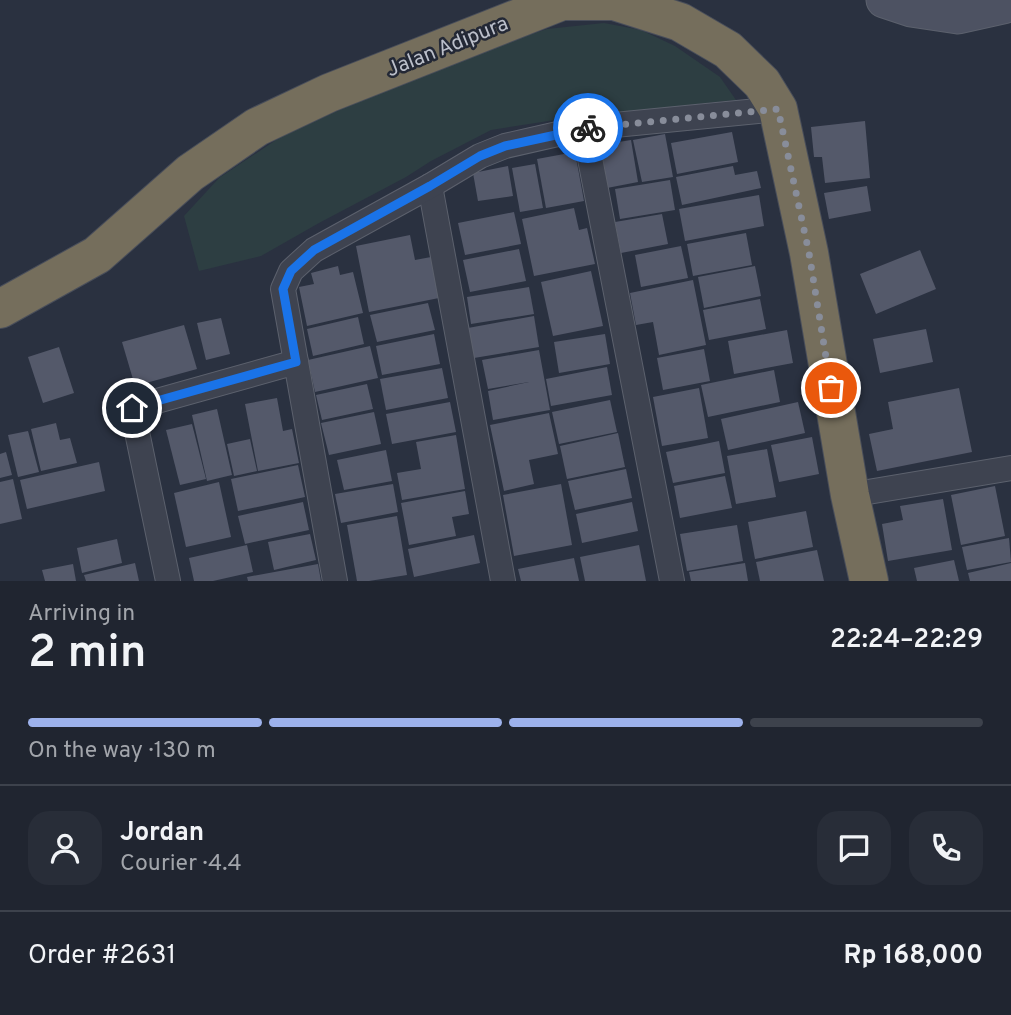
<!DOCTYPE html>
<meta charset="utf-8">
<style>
body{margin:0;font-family:Overpass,sans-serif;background:#282d38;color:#f1f3f6;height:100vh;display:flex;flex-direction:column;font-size:26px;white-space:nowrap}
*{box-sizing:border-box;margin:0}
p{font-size:23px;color:#a2a5ab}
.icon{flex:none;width:38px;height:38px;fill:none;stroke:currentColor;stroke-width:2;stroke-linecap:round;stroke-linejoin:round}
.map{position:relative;height:581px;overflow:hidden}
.side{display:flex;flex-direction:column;background:#202530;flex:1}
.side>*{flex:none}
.pin{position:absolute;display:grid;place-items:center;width:60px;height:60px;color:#fff;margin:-30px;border:4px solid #fff;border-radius:50%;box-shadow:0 2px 7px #0007}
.courier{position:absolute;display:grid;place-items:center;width:70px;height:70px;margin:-35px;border:5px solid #1a73e8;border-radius:50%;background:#fff;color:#222;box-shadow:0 2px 9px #0007}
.summary em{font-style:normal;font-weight:600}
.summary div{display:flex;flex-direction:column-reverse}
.summary{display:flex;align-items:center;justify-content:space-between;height:119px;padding:0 28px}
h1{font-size:46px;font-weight:600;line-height:52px}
.bar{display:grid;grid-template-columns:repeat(4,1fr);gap:10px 7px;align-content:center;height:84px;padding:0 28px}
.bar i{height:9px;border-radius:5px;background:#3d424c}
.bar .active{background:#9db2ec}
.bar p{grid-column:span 4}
.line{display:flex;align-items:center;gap:18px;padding:0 28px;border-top:2px solid #3d424c}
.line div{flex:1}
.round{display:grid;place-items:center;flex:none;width:74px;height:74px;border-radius:21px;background:#282d38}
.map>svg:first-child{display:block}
.green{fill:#2d3e42}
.building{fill:#54596a}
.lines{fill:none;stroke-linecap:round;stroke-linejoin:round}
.street-casing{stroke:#5c616d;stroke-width:26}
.secondary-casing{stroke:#5c616d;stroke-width:37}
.highway-casing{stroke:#494e5a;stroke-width:40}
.street{stroke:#3e4350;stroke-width:24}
.secondary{stroke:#4d5262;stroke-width:35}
.highway{stroke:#756e5c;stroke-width:38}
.done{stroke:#888d9a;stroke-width:7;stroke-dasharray:0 12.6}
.route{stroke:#1a73e8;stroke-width:9}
.labels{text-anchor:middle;stroke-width:5;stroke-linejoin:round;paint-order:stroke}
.street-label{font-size:21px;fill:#bbbfca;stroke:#232835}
</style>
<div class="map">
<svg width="1011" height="581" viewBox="0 0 1011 581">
<rect width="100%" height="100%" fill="#2a3140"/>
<!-- green -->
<path class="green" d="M604,23L641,30L675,46L720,77L736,100L574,117L491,130L431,161L406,177L319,223L261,256L199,271L184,216L219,178L282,136L441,64L547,29Z"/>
<!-- building -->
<g class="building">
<path d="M865,121L870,178L825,183L822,157H814L811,127Z"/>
<path d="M732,132L738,162L677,174L671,143Z"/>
<path d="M665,134L673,177L642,182L633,140Z"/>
<path d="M631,140L638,182L607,188L600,145Z"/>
<path d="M575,152L584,201L546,208L537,159Z"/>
<path d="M535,164L543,208L520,212L512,168Z"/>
<path d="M508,166L513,196L478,201L473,173Z"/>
<path d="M733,166L735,175L757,171L761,188L682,205L676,177Z"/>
<path d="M670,180L675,210L620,219L615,189Z"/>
<path d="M867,186L871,211L829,219L824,193Z"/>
<path d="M759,195L764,226L685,241L679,209Z"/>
<path d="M574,208L579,230L587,228L595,264L534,276L522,219Z"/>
<path d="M514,212L521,244L465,255L458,223Z"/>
<path d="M662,214L668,244L621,253L615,222Z"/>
<path d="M746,233L752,265L693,276L687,244Z"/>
<path d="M410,235L415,260L431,257L439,298L369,312L356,246Z"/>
<path d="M681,246L688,278L641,287L635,255Z"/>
<path d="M519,249L526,281L470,292L463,260Z"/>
<path d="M920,250L936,289L876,314L860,274Z"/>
<path d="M338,266L340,275L353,272L363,313L307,326L299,287L314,284L311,273Z"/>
<path d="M755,266L761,296L704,308L698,277Z"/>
<path d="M591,271L603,326L553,336L541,282Z"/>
<path d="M693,280L706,345L659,355L653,322L636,325L630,293Z"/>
<path d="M529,287L534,314L471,324L467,297Z"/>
<path d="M760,299L766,329L709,340L703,310Z"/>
<path d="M428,303L435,330L377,342L370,315Z"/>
<path d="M534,316L539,347L474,358L468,328Z"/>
<path d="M358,317L364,344L313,356L307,329Z"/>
<path d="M221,318L230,354L206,360L197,323Z"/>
<path d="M184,325L197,369L135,386L122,342Z"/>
<path d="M926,329L933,362L880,373L873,339Z"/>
<path d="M787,330L793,363L734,374L728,341Z"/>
<path d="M434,334L440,364L382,375L376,346Z"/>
<path d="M605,334L610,364L559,373L554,342Z"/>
<path d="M370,346L378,378L315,392L308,360Z"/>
<path d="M59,347L74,393L43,403L28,357Z"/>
<path d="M704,349L710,381L663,390L657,358Z"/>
<path d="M539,350L550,410L493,420L488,391L529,382L488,389L482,360Z"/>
<path d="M607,367L612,395L551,406L546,379Z"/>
<path d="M442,368L448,398L386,410L380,379Z"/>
<path d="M774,370L780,402L708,417L701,385Z"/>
<path d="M367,384L373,409L322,420L316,395Z"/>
<path d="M699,388L708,438L662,446L653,397Z"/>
<path d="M959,388L972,452L877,471L869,434L893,429L888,402Z"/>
<path d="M277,398L283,431L292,429L299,463L258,471L245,404Z"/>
<path d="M610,400L617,432L559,444L552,412Z"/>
<path d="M450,402L456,432L392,444L386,414Z"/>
<path d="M798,402L805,433L728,450L721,419Z"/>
<path d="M217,409L232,475L207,481L192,415Z"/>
<path d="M374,412L381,444L329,455L321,423Z"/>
<path d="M549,413L558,454L529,460L534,484L504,491L490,425Z"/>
<path d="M56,423L60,440L70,438L77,463L41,471L31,429Z"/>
<path d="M192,424L206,479L180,485L166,430Z"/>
<path d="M28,431L39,472L18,477L8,435Z"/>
<path d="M618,433L625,467L567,479L560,446Z"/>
<path d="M456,435L465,489L402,500L397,473L421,469L416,442Z"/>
<path d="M812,437L819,474L779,482L771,445Z"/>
<path d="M250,439L257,471L234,476L227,444Z"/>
<path d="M719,441L725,473L673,483L666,452Z"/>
<path d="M767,449L776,497L736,504L727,456Z"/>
<path d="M386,450L392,481L344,490L337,460Z"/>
<path d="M6,452L12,475L0,478V454Z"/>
<path d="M99,462L105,491L27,509L20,480Z"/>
<path d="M298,465L305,497L238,511L231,479Z"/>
<path d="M626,469L632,498L575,510L568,481Z"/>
<path d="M725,476L732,508L680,518L674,486Z"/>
<path d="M13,479L22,519L0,524V482Z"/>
<path d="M219,482L231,537L186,547L174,493Z"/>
<path d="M393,484L398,512L341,523L335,494Z"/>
<path d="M561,484L572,545L514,556L503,495Z"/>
<path d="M995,486L1005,536L961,545L951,495Z"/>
<path d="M465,491L469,514L452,517L456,536L409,545L401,503Z"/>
<path d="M943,499L952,550L888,561L882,524L903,520L900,506Z"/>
<path d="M303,502L309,530L245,544L238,516Z"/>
<path d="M632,502L638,531L582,543L576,514Z"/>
<path d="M806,511L813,547L755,559L748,522Z"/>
<path d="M397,516L407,575L369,581H357L347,525Z"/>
<path d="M737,525L743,561L687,571L680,534Z"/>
<path d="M310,534L316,560L274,570L268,542Z"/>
<path d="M474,535L480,563L414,577L408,549Z"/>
<path d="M1009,538L1011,562L967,570L962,547Z"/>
<path d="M117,539L122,563L82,573L77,548Z"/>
<path d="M247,545L253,572L213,581H194L189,558Z"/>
<path d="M639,545L646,581H585L580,557Z"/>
<path d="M817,550L824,581H760L756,562Z"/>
<path d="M574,558L579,581H521L518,569Z"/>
<path d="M954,560L959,581H917L914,568Z"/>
<path d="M135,563L139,581H86L84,575Z"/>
<path d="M745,563L748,581H691L689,572Z"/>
<path d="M1011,563V581H970L968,573Z"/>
<path d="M73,564L76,581H45L42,570Z"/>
<path d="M318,564L321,581H248L247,577Z"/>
</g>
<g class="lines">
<!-- street casing -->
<g class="street-casing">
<g id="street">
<path d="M584,128L672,581"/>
<path d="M430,186L503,581"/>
<path d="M850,495L1011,468"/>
<path d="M168,581L132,408L296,362"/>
<path d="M335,581L283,289L291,271L314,250L430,186L480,156L505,146L584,128L778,109"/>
</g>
</g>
<!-- secondary casing -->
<g class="secondary-casing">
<path id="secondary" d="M884,0L911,9L958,16L1003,6L1011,0"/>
</g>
<!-- highway casing -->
<g class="highway-casing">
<path id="highway" d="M0,309L97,255L190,173L257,127L329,93L562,1H614L680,22L728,50L762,83L778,109L809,253L850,495L869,581"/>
</g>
<!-- street -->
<use href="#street" class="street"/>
<!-- secondary -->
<use href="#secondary" class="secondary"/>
<!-- highway -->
<use href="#highway" class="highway"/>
</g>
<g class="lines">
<!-- done -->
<path class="done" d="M588,128L778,109L809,253L831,388"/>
<!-- route -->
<path class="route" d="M132,408L296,362L283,289L291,271L314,250L430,186L480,156L505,146L588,128"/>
</g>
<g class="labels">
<!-- street labels -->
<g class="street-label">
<text transform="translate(447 46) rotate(-22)" y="7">Jalan Adipura</text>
</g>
</g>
</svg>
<div class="pin" style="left:831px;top:388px;background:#ea580c"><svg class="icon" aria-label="bag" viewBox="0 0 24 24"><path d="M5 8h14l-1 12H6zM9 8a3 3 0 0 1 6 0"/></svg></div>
<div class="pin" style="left:132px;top:408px;background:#1f2937"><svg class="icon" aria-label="home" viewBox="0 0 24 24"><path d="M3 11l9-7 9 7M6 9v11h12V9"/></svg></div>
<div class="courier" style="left:588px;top:128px"><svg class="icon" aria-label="bike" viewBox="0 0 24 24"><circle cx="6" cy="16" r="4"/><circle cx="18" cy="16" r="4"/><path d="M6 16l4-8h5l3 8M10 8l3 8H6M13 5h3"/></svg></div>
</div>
<section class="side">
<div class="summary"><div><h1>2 min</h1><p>Arriving in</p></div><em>22:24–22:29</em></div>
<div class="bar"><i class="active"></i><i class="active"></i><i class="active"></i><i></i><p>On the way · 130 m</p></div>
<div class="line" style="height:126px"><a class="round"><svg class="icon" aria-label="person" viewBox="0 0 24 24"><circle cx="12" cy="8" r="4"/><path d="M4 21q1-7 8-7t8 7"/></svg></a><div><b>Jordan</b><p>Courier · 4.4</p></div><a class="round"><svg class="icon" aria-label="chat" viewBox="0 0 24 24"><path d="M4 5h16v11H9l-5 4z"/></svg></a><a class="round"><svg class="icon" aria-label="phone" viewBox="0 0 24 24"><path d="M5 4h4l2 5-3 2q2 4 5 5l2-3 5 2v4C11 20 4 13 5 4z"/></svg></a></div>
<div class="line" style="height:91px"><div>Order #2631</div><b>Rp 168,000</b></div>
</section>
